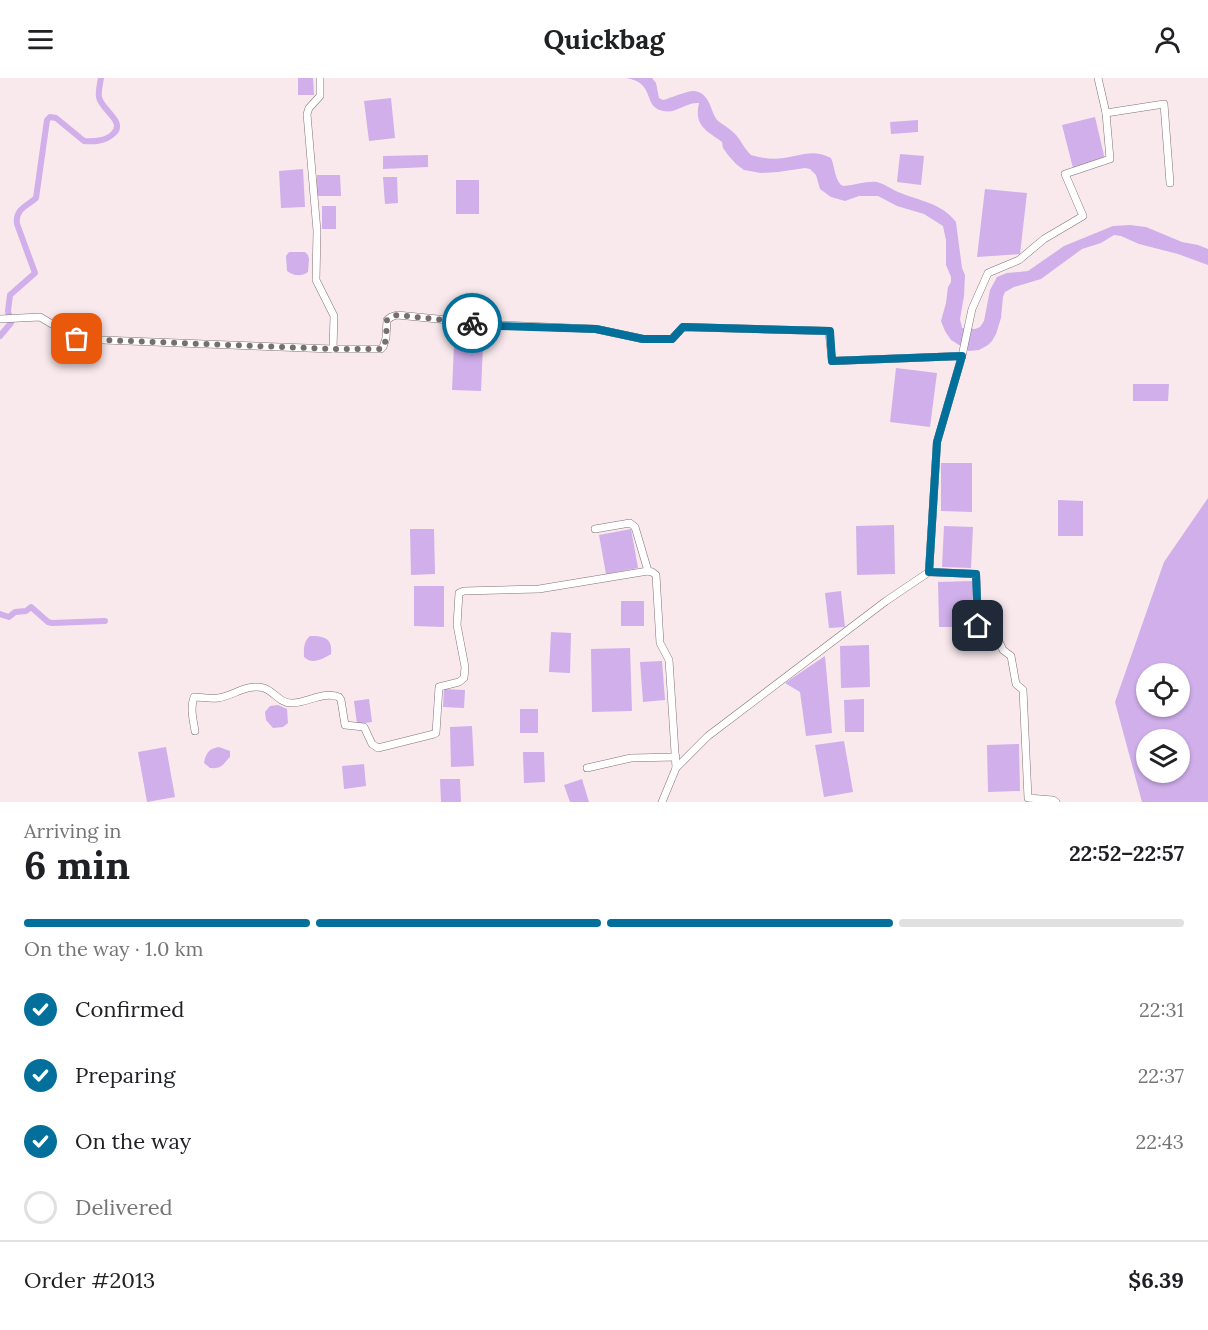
<!DOCTYPE html>
<meta charset="utf-8">
<style>
body{margin:0;font-family:Lora,serif;background:#f2f2f2;color:#202124;height:100vh;display:flex;flex-direction:column;font-size:22px;white-space:nowrap}
*{box-sizing:border-box;margin:0}
p{font-size:20px;color:#757577}
.icon{flex:none;width:33px;height:33px;fill:none;stroke:currentColor;stroke-width:2;stroke-linecap:round;stroke-linejoin:round}
.map{position:relative;height:724px;overflow:hidden}
.sheet{display:flex;flex-direction:column;background:#fff;flex:1}
.sheet>*{flex:none}
.tools{position:absolute;left:1136px;top:585px;display:grid;gap:12px}
.tools a{display:grid;place-items:center;width:54px;height:54px;border-radius:50%;background:#fff;box-shadow:0 2px 4px #0004;font-size:30px}
.pin{position:absolute;display:grid;place-items:center;width:51px;height:51px;color:#fff;margin:-26px;border-radius:12px;box-shadow:0 3px 9px #0006}
.courier{position:absolute;display:grid;place-items:center;width:60px;height:60px;margin:-30px;border:4px solid #036f9b;border-radius:50%;background:#fff;color:#222;box-shadow:0 2px 8px #0007}
.summary em{font-style:normal;font-weight:700}
.summary div{display:flex;flex-direction:column-reverse}
.summary{display:flex;align-items:center;justify-content:space-between;height:102px;padding:0 24px}
h1{font-size:39px;font-weight:700;line-height:45px}
.bar{display:grid;grid-template-columns:repeat(4,1fr);gap:9px 6px;align-content:center;height:72px;padding:0 24px}
.bar i{height:8px;border-radius:4px;background:#e0e0e0}
.bar .selected{background:#036f9b}
.bar p{grid-column:span 4}
.line{display:flex;align-items:center;gap:15px;padding:0 24px;border-top:2px solid #e0e0e0}
.line div{flex:1}
ol{padding:0 24px;list-style:none}
li{display:flex;align-items:center;gap:18px;height:66px}
li p{margin-inline-start:auto}
li .icon{padding:6px;border-radius:50%;background:#036f9b;color:#fff;stroke-width:4}
li:last-child{color:#757577}
li i{width:33px;height:33px;border:3px solid #e0e0e0;border-radius:50%}
header{display:flex;justify-content:space-between;align-items:center;height:78px;padding:0 24px;background:#fff;font-size:27px;font-weight:700}
.map>svg:first-child{display:block}
.water{fill:#d0afeb;fill-rule:evenodd}
.lines{fill:none;stroke-linecap:round;stroke-linejoin:round}
.canal{stroke:#d0afeb;stroke-width:6}
.minor-casing{stroke:#817276;stroke-width:8}
.minor{stroke:#fff;stroke-width:7}
.done{stroke:#776e70;stroke-width:6;stroke-dasharray:0 10.8}
.route{stroke:#036f9b;stroke-width:8}
</style>
<header><svg class="icon" aria-label="menu" viewBox="0 0 24 24"><path d="M4 6h16M4 12h16M4 18h16"/></svg>Quickbag<svg class="icon" aria-label="person" viewBox="0 0 24 24"><circle cx="12" cy="8" r="4"/><path d="M4 21q1-7 8-7t8 7"/></svg></header>
<div class="map">
<svg width="1208" height="724" viewBox="0 0 1208 724">
<rect width="100%" height="100%" fill="#f9e9ed"/>
<!-- water -->
<g class="water">
<path d="M298,0H313L314,17H298Z"/>
<path d="M626,0H652L656,5L659,20L663,22C671,20 688,12 695,13C711,16 710,34 718,43C723,47 729,50 733,54C741,61 744,71 751,77C762,80 772,82 784,80C803,77 813,71 831,80C835,89 834,99 841,107L844,108C855,107 866,103 877,104C885,106 891,111 898,114C919,123 942,125 956,144L962,190L965,197L964,218L960,241L962,250L975,251L980,249L984,243L990,212L997,199L1007,195L1028,193L1064,168L1113,148L1130,147L1146,149L1182,164L1198,167L1208,171V187L1178,176L1139,166L1121,158L1114,157L1101,165L1082,171L1041,201L1014,209L1005,214L1003,219L1001,240L996,256L992,263L988,267L979,272L969,273L951,262L945,253L941,243L946,225L948,209L951,204V199L946,187V162L943,148L924,136L897,128L878,118H859L845,123L831,119L820,111L816,97L810,91L805,90L778,94L761,95L744,92L736,86L728,77L723,70L722,64C705,52 694,47 699,25C686,24 676,36 663,33C648,30 651,17 643,8C639,3 632,1 626,0Z"/>
<path d="M391,20L395,60L369,63L364,23Z"/>
<path d="M1095,39L1105,82L1073,90L1062,47Z"/>
<path d="M918,42V54L891,56L890,44Z"/>
<path d="M900,76L924,78L921,107L897,104Z"/>
<path d="M428,77V89L383,91V78Z"/>
<path d="M303,91L305,129L281,130L279,93Z"/>
<path d="M317,97H340L341,118H317Z"/>
<path d="M383,99H397L398,125L385,126Z"/>
<rect x="456" y="102" width="23" height="34"/>
<path d="M985,111L1027,115L1020,176L977,179Z"/>
<rect x="322" y="128" width="14" height="23"/>
<path d="M289,174H305L308,177L309,181L308,194C301,199 294,198 287,193L286,178Z"/>
<path d="M454,267L483,268L481,313L452,312Z"/>
<path d="M896,290L937,295L930,349L890,344Z"/>
<path d="M1133,306H1169L1168,323H1133Z"/>
<path d="M941,385H972V434L941,433Z"/>
<path d="M1208,420V724H1142L1115,624L1164,484ZM1146,596H1179V628H1146ZM1146,662H1179V694H1146Z"/>
<path d="M1058,422L1083,423V458H1058Z"/>
<path d="M894,447L895,496L857,497L856,448Z"/>
<path d="M944,448L973,449L971,490L942,489Z"/>
<path d="M410,451H434L435,496L411,497Z"/>
<path d="M631,451L638,490L606,496L599,457Z"/>
<path d="M972,503L973,549H939L938,504Z"/>
<path d="M414,508H444V549L414,548Z"/>
<path d="M841,513L845,549L829,550L825,515Z"/>
<rect x="621" y="523" width="23" height="25"/>
<path d="M551,554L571,555L570,595L549,594Z"/>
<path d="M310,558C324,558 333,560 331,576C323,581 312,587 304,579C304,571 303,564 310,558Z"/>
<path d="M869,567L870,609L841,610L840,568Z"/>
<path d="M630,570L632,633L592,634L591,571Z"/>
<path d="M825,578L832,655L806,658L800,614L785,605Z"/>
<path d="M662,583L665,622L643,624L640,584Z"/>
<path d="M444,611L465,612L464,630L443,629Z"/>
<path d="M369,621L372,644L357,646L354,623Z"/>
<path d="M864,621V654H845L844,622Z"/>
<path d="M278,627L287,631L288,645L283,649L273,650L266,642L265,634L270,628Z"/>
<rect x="520" y="631" width="18" height="24"/>
<path d="M472,648L474,688L451,689L450,649Z"/>
<path d="M844,663L853,714L824,719L815,667Z"/>
<path d="M1019,666L1020,713L988,714L987,667Z"/>
<path d="M166,669L175,719L147,724L138,674Z"/>
<path d="M219,669L230,673V679C222,687 222,691 210,690L204,685C206,674 209,671 219,669Z"/>
<path d="M523,674H544L545,704L524,705Z"/>
<path d="M364,686L366,708L344,711L342,688Z"/>
<path d="M440,701H460L461,724H441Z"/>
<path d="M582,701L589,724H570L564,707Z"/>
</g>
<g class="lines">
<!-- canal -->
<g class="canal">
<path d="M0,258L11,245L8,233L10,217L35,195L17,146C15,131 26,129 36,120L47,42L50,39L56,40L84,63C93,64 106,63 113,56C127,44 101,32 99,19C98,14 100,6 101,0"/>
<path d="M0,536L9,539L15,534L26,533L31,529L48,544L52,545L105,543"/>
</g>
<!-- minor casing -->
<g class="minor-casing">
<g id="minor">
<path d="M320,0V18L309,30L307,36L317,153L316,202L334,238L333,271H381L383,269L386,260L387,242L391,239L397,237L499,247L596,251L643,261H672L683,249L829,253L832,283L962,278"/>
<path d="M1106,35L1164,26L1170,105"/>
<path d="M0,241L40,239L77,261L333,271"/>
<path d="M595,451L630,445L635,449L648,493L652,494L656,497L660,565L669,582L676,690"/>
<path d="M929,494L976,496L978,548L995,555L1003,572L1011,578L1016,606L1023,612L1028,720L1053,722L1056,724"/>
<path d="M195,653C193,641 190,630 194,619C202,619 210,621 218,620C233,618 248,605 264,610C275,614 280,626 293,625C309,624 324,613 339,619L341,622L345,647L364,649L372,666L378,670L434,656L436,655L439,609L459,604L464,600L465,589L457,547L459,515L464,513L539,511L648,493"/>
<path d="M587,690L631,680L676,679"/>
<path d="M662,724L676,690L708,658L886,523L929,494L937,364L962,278L972,231L988,195L1019,182L1044,161L1083,138L1065,96L1110,81L1106,35L1098,0"/>
</g>
</g>
<!-- minor -->
<use href="#minor" class="minor"/>
</g>
<g class="lines">
<!-- done -->
<path class="done" d="M77,261L333,271H381L384,269L386,260L387,242L391,239L397,237L472,245"/>
<!-- route -->
<path class="route" d="M472,245L499,248L596,251L643,261H672L683,249L830,253L832,283L962,278L937,364L929,494L976,496L978,548"/>
</g>
</svg>
<div class="tools">
<a><svg class="icon" aria-label="locate" viewBox="0 0 24 24"><circle cx="12" cy="12" r="6"/><path d="M12 2v4M12 18v4M2 12h4M18 12h4"/></svg></a>
<a><svg class="icon" aria-label="layers" viewBox="0 0 24 24"><path d="M12 4l9 5-9 5-9-5zM3 14l9 5 9-5"/></svg></a>
</div>
<div class="pin" style="left:77px;top:261px;background:#ea580c"><svg class="icon" aria-label="bag" viewBox="0 0 24 24"><path d="M5 8h14l-1 12H6zM9 8a3 3 0 0 1 6 0"/></svg></div>
<div class="pin" style="left:978px;top:548px;background:#1f2937"><svg class="icon" aria-label="home" viewBox="0 0 24 24"><path d="M3 11l9-7 9 7M6 9v11h12V9"/></svg></div>
<div class="courier" style="left:472px;top:245px"><svg class="icon" aria-label="bike" viewBox="0 0 24 24"><circle cx="6" cy="16" r="4"/><circle cx="18" cy="16" r="4"/><path d="M6 16l4-8h5l3 8M10 8l3 8H6M13 5h3"/></svg></div>
</div>
<section class="sheet">
<div class="summary"><div><h1>6 min</h1><p>Arriving in</p></div><em>22:52–22:57</em></div>
<div class="bar"><i class="selected"></i><i class="selected"></i><i class="selected"></i><i></i><p>On the way · 1.0 km</p></div>
<ol>
<li><svg class="icon" aria-label="check" viewBox="0 0 24 24"><path d="M5 12l5 5 9-10"/></svg>Confirmed<p>22:31</p></li>
<li><svg class="icon" aria-label="check" viewBox="0 0 24 24"><path d="M5 12l5 5 9-10"/></svg>Preparing<p>22:37</p></li>
<li><svg class="icon" aria-label="check" viewBox="0 0 24 24"><path d="M5 12l5 5 9-10"/></svg>On the way<p>22:43</p></li>
<li><i></i>Delivered</li>
</ol>
<div class="line" style="height:78px"><div>Order #2013</div><b>$6.39</b></div>
</section>
